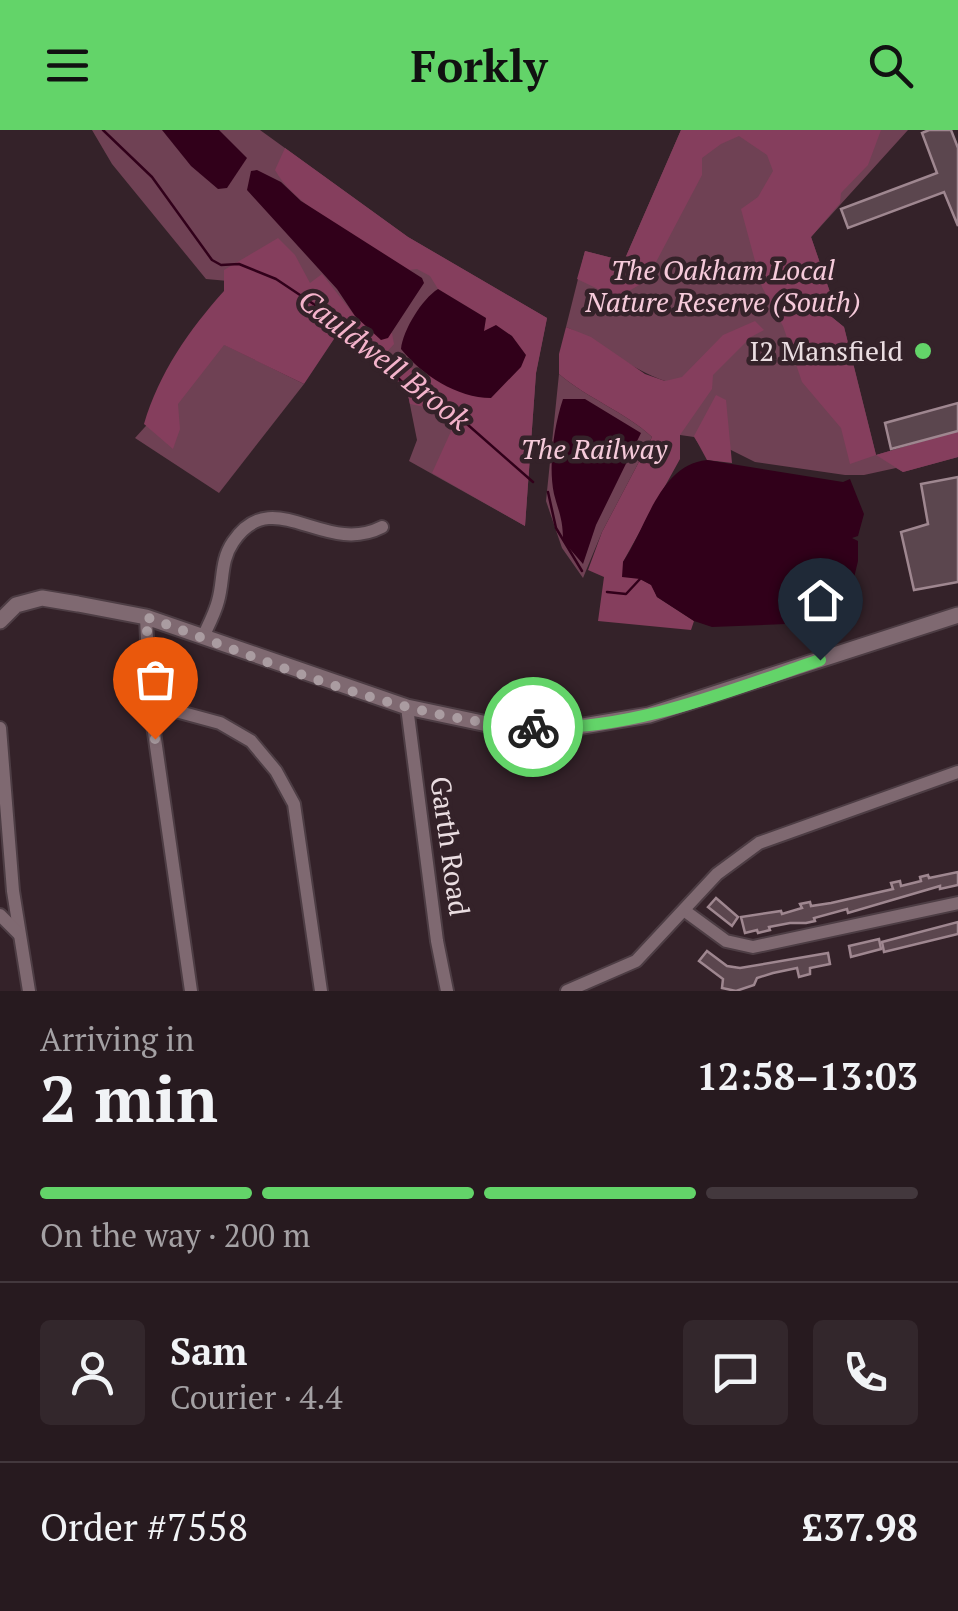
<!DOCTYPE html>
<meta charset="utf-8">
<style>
body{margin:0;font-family:"PT Serif",serif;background:#33272c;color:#f1f3f6;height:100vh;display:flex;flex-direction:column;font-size:38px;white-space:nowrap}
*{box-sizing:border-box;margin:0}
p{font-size:32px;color:#a4a1a4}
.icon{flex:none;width:55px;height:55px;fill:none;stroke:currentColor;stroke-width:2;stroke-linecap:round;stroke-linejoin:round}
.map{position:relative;height:861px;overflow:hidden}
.panel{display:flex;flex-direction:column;background:#271a1f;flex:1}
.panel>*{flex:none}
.pin{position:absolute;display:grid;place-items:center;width:85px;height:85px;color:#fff;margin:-102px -42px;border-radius:50% 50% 50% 0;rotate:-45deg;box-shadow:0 0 10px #0007}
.pin .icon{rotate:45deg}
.courier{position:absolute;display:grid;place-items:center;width:100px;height:100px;margin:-50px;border:8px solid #63d469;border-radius:50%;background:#fff;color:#222;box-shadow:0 2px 12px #0007}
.head em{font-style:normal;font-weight:700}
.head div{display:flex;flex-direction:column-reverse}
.head{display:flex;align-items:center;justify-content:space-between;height:170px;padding:0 40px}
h1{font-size:65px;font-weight:700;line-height:75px}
.bar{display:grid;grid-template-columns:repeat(4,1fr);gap:15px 10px;align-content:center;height:120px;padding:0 40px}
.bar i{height:12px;border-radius:8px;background:#43383d}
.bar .on{background:#63d469}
.bar p{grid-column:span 4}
.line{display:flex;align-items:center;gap:25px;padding:0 40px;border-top:2px solid #43383d}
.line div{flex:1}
.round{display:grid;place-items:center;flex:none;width:105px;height:105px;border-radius:10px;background:#33272c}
header{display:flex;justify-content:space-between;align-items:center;height:130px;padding:0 40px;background:#63d469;color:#111;font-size:45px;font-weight:700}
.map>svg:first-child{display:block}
.green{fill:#6f4154}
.forest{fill:#853e5d}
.water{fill:#31001a}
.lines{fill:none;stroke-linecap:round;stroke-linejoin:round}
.stream{stroke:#31001a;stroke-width:2.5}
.building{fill:#5b464e;stroke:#9f8790;stroke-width:2.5}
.minor-casing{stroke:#4d3d44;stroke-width:16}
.tertiary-casing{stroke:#4d3d44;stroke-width:19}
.minor{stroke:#7f6971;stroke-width:12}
.tertiary{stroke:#7f6971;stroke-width:15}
.done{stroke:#aa9ca1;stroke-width:10;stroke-dasharray:0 18}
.route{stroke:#63d469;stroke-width:12}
.poi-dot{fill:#63d469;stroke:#342229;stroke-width:4}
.labels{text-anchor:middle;stroke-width:9;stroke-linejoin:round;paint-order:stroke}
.park-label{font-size:28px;font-style:italic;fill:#f6cada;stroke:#342229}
.poi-label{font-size:28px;fill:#eadde1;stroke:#342229;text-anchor:end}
.street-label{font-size:28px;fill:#eadde1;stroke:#342229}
.water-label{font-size:30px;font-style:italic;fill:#f4b3cb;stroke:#342229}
</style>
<header><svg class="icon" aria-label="menu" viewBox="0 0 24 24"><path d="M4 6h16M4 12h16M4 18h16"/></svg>Forkly<svg class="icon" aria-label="search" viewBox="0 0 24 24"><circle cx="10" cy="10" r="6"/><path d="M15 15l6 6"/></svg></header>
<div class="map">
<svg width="958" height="861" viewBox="0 0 958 861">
<rect width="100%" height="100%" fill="#342229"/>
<!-- green -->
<g class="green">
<path d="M92,0H260L408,107L547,188L536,243L525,396L409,331L417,310L407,260L345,207L273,155L206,149L112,34Z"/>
<path d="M681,0H908L811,107L832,168L823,180L844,197L876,325L958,301V327L903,342L896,338L864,345H845L755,332L729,319H702L694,307L680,305L665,251C629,239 601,212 566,197L585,121L624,131Z"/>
<path d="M221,213L304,254L219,363L135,308Z"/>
<path d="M559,244C588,269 624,281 652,307L602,402L583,448L562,418L546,371Z"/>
</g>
<!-- forest -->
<g class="forest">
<path d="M681,0H881L868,35L841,63L840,73L811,107L832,168L823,180L844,197L876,325L958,301V327L903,342L876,325L850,334L841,298L802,252L783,196L762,157L741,79L758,67L773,41L767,25L739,6L721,14L702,28V45L646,151L617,168L577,149L585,121L624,131Z"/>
<path d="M285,18L408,107L547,188L536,243L525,396L432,343L453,297L439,280L410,274L407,260L389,245L397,235L424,241L447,255L512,206L497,196L484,201L486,188L438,159L430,146L417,139L409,140C371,116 295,78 275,40Z"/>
<path d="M278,108L295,125L310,153L322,144L355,186L376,204L392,203L394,214L376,234L338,203L304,254L224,215L178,274L180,299L173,319L144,294C159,243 189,200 224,161V140Z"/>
<path d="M755,191L764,200L751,207L713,245L712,259L680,305V329L623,432L640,449L652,455L657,467L694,491L691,500L598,491L604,447L588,440L602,402L652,307C624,281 588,269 559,244V224L566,197L591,207L645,244L665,251L682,247L723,205Z"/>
<path d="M716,265L726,270L732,333L707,330L694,306Z"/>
</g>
<!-- water -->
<g class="water">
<path d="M162,0H219L247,28L227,58L218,59L191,36Z"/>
<path d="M257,40L281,52L301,71L422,148L424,153L388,208L381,210L355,186L337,159L247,60L251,41Z"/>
<path d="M438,159L486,188L484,201L496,195L512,206L526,225L521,237L491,268C457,268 422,245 401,219C403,200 422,169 438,159Z"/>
<path d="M563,269H585L641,303L596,395L583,434L563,411C563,389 559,383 554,364C548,336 554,296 563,269Z"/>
<path d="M707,330L843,352L850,349L864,384L858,406L852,408L858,411V431L846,481L828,487L810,482L801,483L786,494L712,497L694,491L657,467L651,455L640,449L622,447L623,432C647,397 659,335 707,330Z"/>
</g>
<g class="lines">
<!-- stream -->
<g class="stream">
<path d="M103,0L152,47L212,130L221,135L239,134L276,149L348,197L403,253L451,280L533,352"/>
<path d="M548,362L556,398L582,441"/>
<path d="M607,462L626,464L640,449"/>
</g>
</g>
<!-- building -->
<g class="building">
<path d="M929,0H951L958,18V96L944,62L848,98L841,79L937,43L922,3Z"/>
<path d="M958,273V301L891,319L885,293Z"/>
<path d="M958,347V452L914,460L901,402L928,394L921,354Z"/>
<path d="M958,742V755L940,759V756L848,783L847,779L814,788L815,791L806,793H790L769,797L770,800L758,803L757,800L745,803L741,787L781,781L782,784L802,778L800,774L810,772L811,776L831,773L893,759L891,753L900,751L901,756L921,751L920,747L928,745L929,748Z"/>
<path d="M716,768L738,787L732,796L708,777Z"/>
<path d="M958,792V804L884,822L882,812Z"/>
<path d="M879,809L881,819L851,827L849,816Z"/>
<path d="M707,821L727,836L740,838L828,823L830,834L810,838V844L799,847L797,838L773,843L757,848L754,855L736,861L722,858L723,849L699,831Z"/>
</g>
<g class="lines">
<!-- minor casing -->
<g class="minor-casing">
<g id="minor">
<path d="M146,487L150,574L191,861"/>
<path d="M203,507C208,496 215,483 218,471C224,450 220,431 233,412C273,352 324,427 382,397"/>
<path d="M150,574L220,593L251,611L276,641L294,674L321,861"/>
<path d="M407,577L437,811L447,861"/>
<path d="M0,598L13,761L29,861"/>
<path d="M685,781L726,811L753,817L958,773"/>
<path d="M0,785L19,804"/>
<path d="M567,861L636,831L717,744L759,713L958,642"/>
</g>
</g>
<!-- tertiary casing -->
<g class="tertiary-casing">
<path id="tertiary" d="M0,491L16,475L42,468L78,474L146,487L407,577L492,595L571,598L649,585L958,485"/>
</g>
<!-- minor -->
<use href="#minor" class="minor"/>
<!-- tertiary -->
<use href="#tertiary" class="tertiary"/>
</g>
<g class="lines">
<!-- done -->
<path class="done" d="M155,609L146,487C271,532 399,590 533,597"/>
<!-- route -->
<path class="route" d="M533,597C631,602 728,561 820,530"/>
</g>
<!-- markers -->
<circle class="poi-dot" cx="923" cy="221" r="10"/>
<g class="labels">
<!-- park labels -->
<g class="park-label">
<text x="723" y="150">The Oakham Local<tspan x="723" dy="32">Nature Reserve (South)</tspan></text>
<text x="594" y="329">The Railway</text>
</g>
<!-- poi labels -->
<g class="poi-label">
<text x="903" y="231">I2 Mansfield</text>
</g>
<!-- street labels -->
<g class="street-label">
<text transform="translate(450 716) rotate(82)" y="10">Garth Road</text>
</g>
<!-- water labels -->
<g class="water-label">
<text transform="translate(384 230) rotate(38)" y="10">Cauldwell Brook</text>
</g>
</g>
</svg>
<div class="pin" style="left:155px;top:609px;background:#ea580c"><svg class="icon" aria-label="bag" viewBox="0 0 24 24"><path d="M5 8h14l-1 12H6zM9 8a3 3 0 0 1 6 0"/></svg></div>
<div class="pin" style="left:820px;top:530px;background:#1f2937"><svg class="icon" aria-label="home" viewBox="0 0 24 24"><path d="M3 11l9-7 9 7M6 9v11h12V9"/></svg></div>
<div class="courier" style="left:533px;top:597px"><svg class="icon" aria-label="bike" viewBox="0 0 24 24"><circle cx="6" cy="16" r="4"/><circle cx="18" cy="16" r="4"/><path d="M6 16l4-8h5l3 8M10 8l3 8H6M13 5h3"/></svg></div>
</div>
<section class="panel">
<div class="head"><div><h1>2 min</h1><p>Arriving in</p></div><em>12:58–13:03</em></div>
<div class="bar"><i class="on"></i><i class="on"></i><i class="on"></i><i></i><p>On the way · 200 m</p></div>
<div class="line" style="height:180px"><a class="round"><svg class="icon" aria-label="person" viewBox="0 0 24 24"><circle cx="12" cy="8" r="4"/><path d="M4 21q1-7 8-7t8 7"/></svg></a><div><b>Sam</b><p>Courier · 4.4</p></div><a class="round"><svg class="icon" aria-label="chat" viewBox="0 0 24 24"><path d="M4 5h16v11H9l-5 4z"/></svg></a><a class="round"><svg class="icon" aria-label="phone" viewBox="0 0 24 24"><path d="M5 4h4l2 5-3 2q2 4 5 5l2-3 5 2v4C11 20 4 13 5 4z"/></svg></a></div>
<div class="line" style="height:130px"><div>Order #7558</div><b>£37.98</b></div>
</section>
